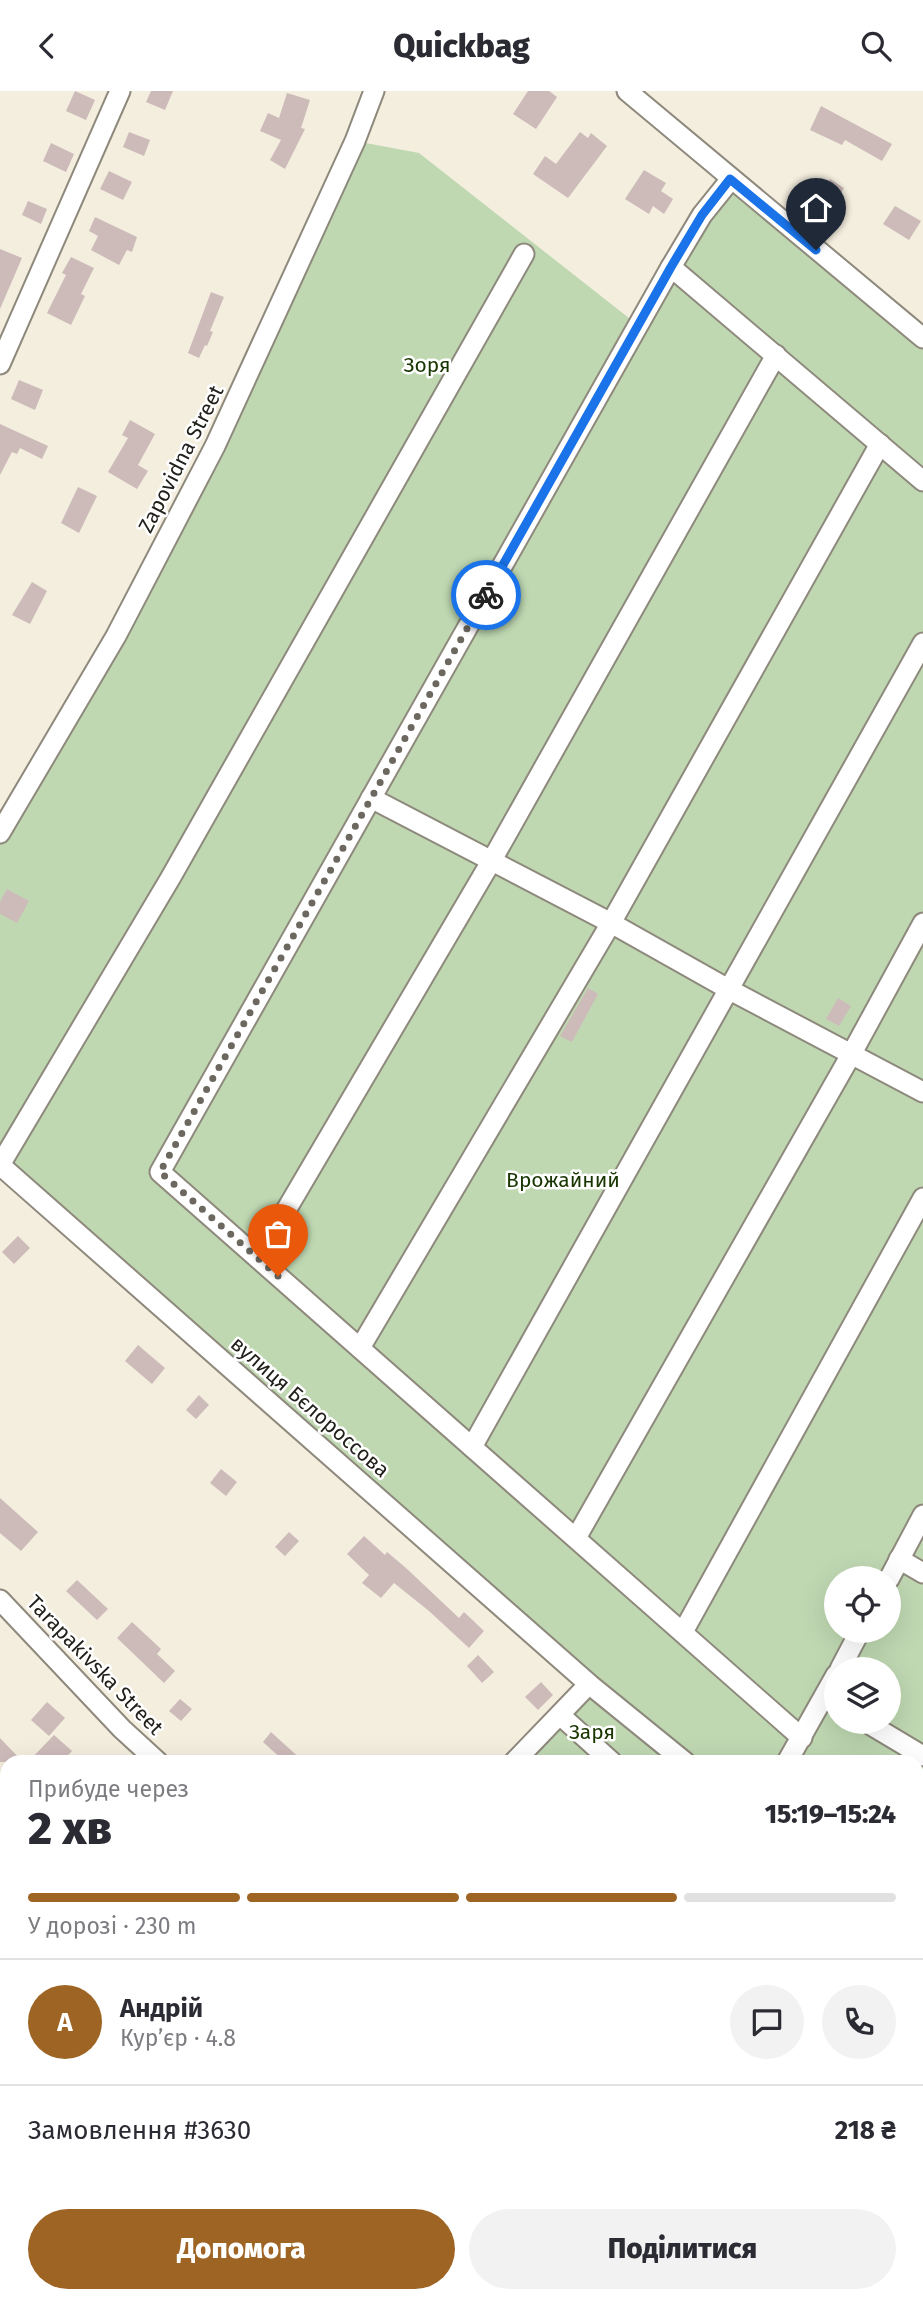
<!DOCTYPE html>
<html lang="uk">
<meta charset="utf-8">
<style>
body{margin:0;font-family:"Fira Sans",sans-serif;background:#f2f2f3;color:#2b2b33;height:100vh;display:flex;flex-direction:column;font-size:26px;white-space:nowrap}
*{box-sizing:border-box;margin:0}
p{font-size:23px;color:#7c7c81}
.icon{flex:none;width:38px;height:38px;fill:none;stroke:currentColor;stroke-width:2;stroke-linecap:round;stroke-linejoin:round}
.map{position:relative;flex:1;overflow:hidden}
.details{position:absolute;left:0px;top:1664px;width:924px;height:548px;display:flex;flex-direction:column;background:#fff;border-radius:21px 21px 0 0;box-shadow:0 7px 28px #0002}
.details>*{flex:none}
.buttons{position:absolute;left:824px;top:1475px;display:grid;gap:14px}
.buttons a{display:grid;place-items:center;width:77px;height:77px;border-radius:50%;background:#fff;box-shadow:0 7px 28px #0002;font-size:35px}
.pin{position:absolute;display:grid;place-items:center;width:60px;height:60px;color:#fff;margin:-72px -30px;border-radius:50% 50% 50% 0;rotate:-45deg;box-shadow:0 0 7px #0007}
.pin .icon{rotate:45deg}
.courier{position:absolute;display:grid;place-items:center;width:70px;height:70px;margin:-35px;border:5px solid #1a73e8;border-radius:50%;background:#fff;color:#222;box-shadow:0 2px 9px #0007}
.headline em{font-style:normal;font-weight:800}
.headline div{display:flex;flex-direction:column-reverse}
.headline{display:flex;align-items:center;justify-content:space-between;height:119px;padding:0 28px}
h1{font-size:46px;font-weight:800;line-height:52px}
.bar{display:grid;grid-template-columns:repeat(4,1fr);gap:10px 7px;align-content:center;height:84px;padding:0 28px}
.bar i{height:9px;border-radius:5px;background:#e1e1e2}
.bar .selected{background:#9e6424}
.bar p{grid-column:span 4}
.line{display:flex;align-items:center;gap:18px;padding:0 28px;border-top:2px solid #e1e1e2}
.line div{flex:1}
.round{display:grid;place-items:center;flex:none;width:74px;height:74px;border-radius:37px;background:#f2f2f3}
.cta{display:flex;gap:14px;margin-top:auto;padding:14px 28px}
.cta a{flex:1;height:80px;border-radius:42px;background:#9e6424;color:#fff;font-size:28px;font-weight:800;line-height:80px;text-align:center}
.cta a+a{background:#f2f2f3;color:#2b2b33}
header{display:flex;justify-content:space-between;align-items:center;height:91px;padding:0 28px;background:#fff;font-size:32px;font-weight:800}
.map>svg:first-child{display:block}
.green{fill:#bfd8b2;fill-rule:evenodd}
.building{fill:#cdbbba}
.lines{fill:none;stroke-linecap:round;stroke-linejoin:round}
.minor-casing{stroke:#8e897c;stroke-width:23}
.minor{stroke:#fff;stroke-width:19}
.done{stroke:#6c6860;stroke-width:7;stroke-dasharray:0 12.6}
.route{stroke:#1a73e8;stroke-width:9}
.labels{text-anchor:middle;stroke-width:5;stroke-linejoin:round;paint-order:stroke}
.park-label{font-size:21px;fill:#183600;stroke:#fff}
.street-label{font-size:21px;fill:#22201b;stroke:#fff}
</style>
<header><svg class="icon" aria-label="back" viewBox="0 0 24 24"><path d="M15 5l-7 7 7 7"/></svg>Quickbag<svg class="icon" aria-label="search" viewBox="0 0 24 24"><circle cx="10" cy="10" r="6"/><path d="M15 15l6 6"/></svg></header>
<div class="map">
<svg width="923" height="2211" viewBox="0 0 923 2211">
<rect width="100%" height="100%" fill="#f4eedf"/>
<!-- green -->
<g class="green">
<path d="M355,50L419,62L634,231L726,84L923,247V2136L917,2130V1671H519L592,1596L0,1074V742L116,545ZM836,1488H889V1540H836ZM836,1578H889V1631H836Z"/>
<path d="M0,2125L7,2134V2205H63L67,2211H0Z"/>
</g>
<!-- building -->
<g class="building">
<path d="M75,0L95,9L86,29L66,20Z"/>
<path d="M151,0H173L165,19L146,11Z"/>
<path d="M528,0H549L557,6L536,38L513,23Z"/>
<path d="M287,2L310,9L301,37L305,38L285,78L270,69L281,49L260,40L268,22L279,27Z"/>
<path d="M821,15L892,53L882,70L845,49L842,54L810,39Z"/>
<path d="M129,41L150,49L144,65L123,56Z"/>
<path d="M580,41L588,47L591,42L607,55L568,107L533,83L545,65L556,73Z"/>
<path d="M51,52L74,63L66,81L43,70Z"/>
<path d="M644,79L666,92L661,100L673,108L664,123L653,115L649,123L625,108Z"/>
<path d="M109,80L132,91L123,109L100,98Z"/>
<path d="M830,88L844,97L836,111L821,103Z"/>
<path d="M28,110L47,118L41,133L22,124Z"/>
<path d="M895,115L921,130L909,149L883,133Z"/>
<path d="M95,126L137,146L132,161L127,159L119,174L91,159L98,145L89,140Z"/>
<path d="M0,158L22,167L0,218Z"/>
<path d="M71,166L94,177L81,203L85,205L71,234L47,222L66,184L62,182Z"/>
<path d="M211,201L224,206L210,240L213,241L207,255L205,254L199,267L188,262Z"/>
<path d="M19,289L43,299L35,319L11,308Z"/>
<path d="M130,329L155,343L138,374L148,380L137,398L108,381L128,347L122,344Z"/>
<path d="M0,333L48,355L42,368L20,357L17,363L12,361L0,384Z"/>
<path d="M78,396L97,405L79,442L61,432Z"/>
<path d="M32,491L47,500L30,533L12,524Z"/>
<path d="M7,798L29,810L17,832L0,823V811Z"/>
<path d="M588,897L598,903L572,951L560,945Z"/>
<path d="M838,907L851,915L839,935L826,928Z"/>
<path d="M18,1145L30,1157L14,1173L2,1161Z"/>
<path d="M138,1254L165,1277L152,1293L125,1270Z"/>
<path d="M199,1304L209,1314L196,1328L186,1319Z"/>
<path d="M221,1378L237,1391L226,1405L210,1392Z"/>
<path d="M0,1407L38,1441L21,1460L0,1442Z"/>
<path d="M289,1441L299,1450L285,1465L275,1456Z"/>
<path d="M364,1445L385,1464L387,1461L406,1477L459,1527L464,1521L484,1540L469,1557L429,1520L394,1492L381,1507L362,1492L369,1484L347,1463Z"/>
<path d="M77,1489L108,1518L97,1529L66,1500Z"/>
<path d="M132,1531L161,1558L157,1563L175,1580L164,1592L117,1547Z"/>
<path d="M478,1564L494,1581L482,1592L467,1575Z"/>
<path d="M541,1591L553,1604L538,1619L525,1606Z"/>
<path d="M180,1608L192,1618L181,1630L169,1620Z"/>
<path d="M47,1611L65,1627L49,1645L31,1629Z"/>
<path d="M271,1641L304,1671H285L263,1651Z"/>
<path d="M54,1644L72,1660L62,1671H28Z"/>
<path d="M0,1647L23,1671H0Z"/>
</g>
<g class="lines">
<!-- minor casing -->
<g class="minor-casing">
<g id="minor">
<path d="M627,0L923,247"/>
<path d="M731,88L702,124L671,176L160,1081L802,1647"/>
<path d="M671,176L923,390"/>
<path d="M0,273L120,0"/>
<path d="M371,707L611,832L730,899L923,1001"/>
<path d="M0,742L116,545L215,355L355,50L374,0"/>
<path d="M0,1074L171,786L524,163"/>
<path d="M0,1074L589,1593L685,1671"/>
<path d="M258,1167L492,769L776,264"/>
<path d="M360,1257L611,832L880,353"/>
<path d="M472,1356L923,552"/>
<path d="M576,1447L852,962L923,832"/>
<path d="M899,1468L923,1482"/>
<path d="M889,1488L923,1424"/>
<path d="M0,1509L122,1638L158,1671"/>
<path d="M683,1541L923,1107"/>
<path d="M840,1578L860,1540"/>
<path d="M560,1624L612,1671"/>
<path d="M866,1631L923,1665"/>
<path d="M514,1671L589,1593"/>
<path d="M787,1671L836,1584"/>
<path d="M917,1843L920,1845"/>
<path d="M0,1944L7,1952"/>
<path d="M917,1950L923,1955"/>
<path d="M222,2205L227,2211"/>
<path d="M382,2205L389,2211"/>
<path d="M575,2205L582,2211"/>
<path d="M737,2205L743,2211"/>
<path d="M291,2211L296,2205"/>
<path d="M706,2211L711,2205"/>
</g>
</g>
<!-- minor -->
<use href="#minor" class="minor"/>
</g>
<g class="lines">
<!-- done -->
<path class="done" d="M278,1185L160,1081L486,504"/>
<!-- route -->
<path class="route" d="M486,504L671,176L702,124L730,88L816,159"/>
</g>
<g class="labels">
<!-- park labels -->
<g class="park-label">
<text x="427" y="281">Зоря</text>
<text x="563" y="1096">Врожайний</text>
<text x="592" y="1648">Заря</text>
</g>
<!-- street labels -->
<g class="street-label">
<text transform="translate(181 368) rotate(-63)" y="7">Zapovidna Street</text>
<text transform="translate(310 1316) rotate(41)" y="7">вулиця Бєлороссова</text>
<text transform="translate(95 1574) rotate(46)" y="7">Tarapakivska Street</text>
</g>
</g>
</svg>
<div class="buttons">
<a><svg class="icon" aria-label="locate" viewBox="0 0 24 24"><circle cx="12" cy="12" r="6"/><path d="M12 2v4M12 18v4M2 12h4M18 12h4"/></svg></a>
<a><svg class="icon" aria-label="layers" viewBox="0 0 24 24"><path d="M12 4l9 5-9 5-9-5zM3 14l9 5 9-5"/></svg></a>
</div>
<div class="pin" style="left:278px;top:1185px;background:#ea580c"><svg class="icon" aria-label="bag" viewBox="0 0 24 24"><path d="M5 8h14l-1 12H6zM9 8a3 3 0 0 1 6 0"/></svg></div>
<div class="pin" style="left:816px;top:159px;background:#1f2937"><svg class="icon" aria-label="home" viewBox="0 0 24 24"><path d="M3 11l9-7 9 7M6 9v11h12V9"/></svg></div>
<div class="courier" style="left:486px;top:504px"><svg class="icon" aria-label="bike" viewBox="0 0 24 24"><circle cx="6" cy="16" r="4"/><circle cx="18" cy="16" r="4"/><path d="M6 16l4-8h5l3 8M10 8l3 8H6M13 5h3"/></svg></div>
<section class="details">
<div class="headline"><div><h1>2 хв</h1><p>Прибуде через</p></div><em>15:19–15:24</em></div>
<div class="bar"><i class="selected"></i><i class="selected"></i><i class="selected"></i><i></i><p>У дорозі · 230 m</p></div>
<div class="line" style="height:126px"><b class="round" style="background:#9e6424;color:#fff">А</b><div><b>Андрій</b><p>Кур’єр · 4.8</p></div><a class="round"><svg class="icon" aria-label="chat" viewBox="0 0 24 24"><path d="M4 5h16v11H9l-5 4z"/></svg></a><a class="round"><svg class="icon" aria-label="phone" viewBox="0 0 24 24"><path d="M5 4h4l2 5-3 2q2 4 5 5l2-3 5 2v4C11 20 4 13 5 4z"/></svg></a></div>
<div class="line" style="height:91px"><div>Замовлення #3630</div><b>218 ₴</b></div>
<div class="cta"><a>Допомога</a><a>Поділитися</a></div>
</section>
</div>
